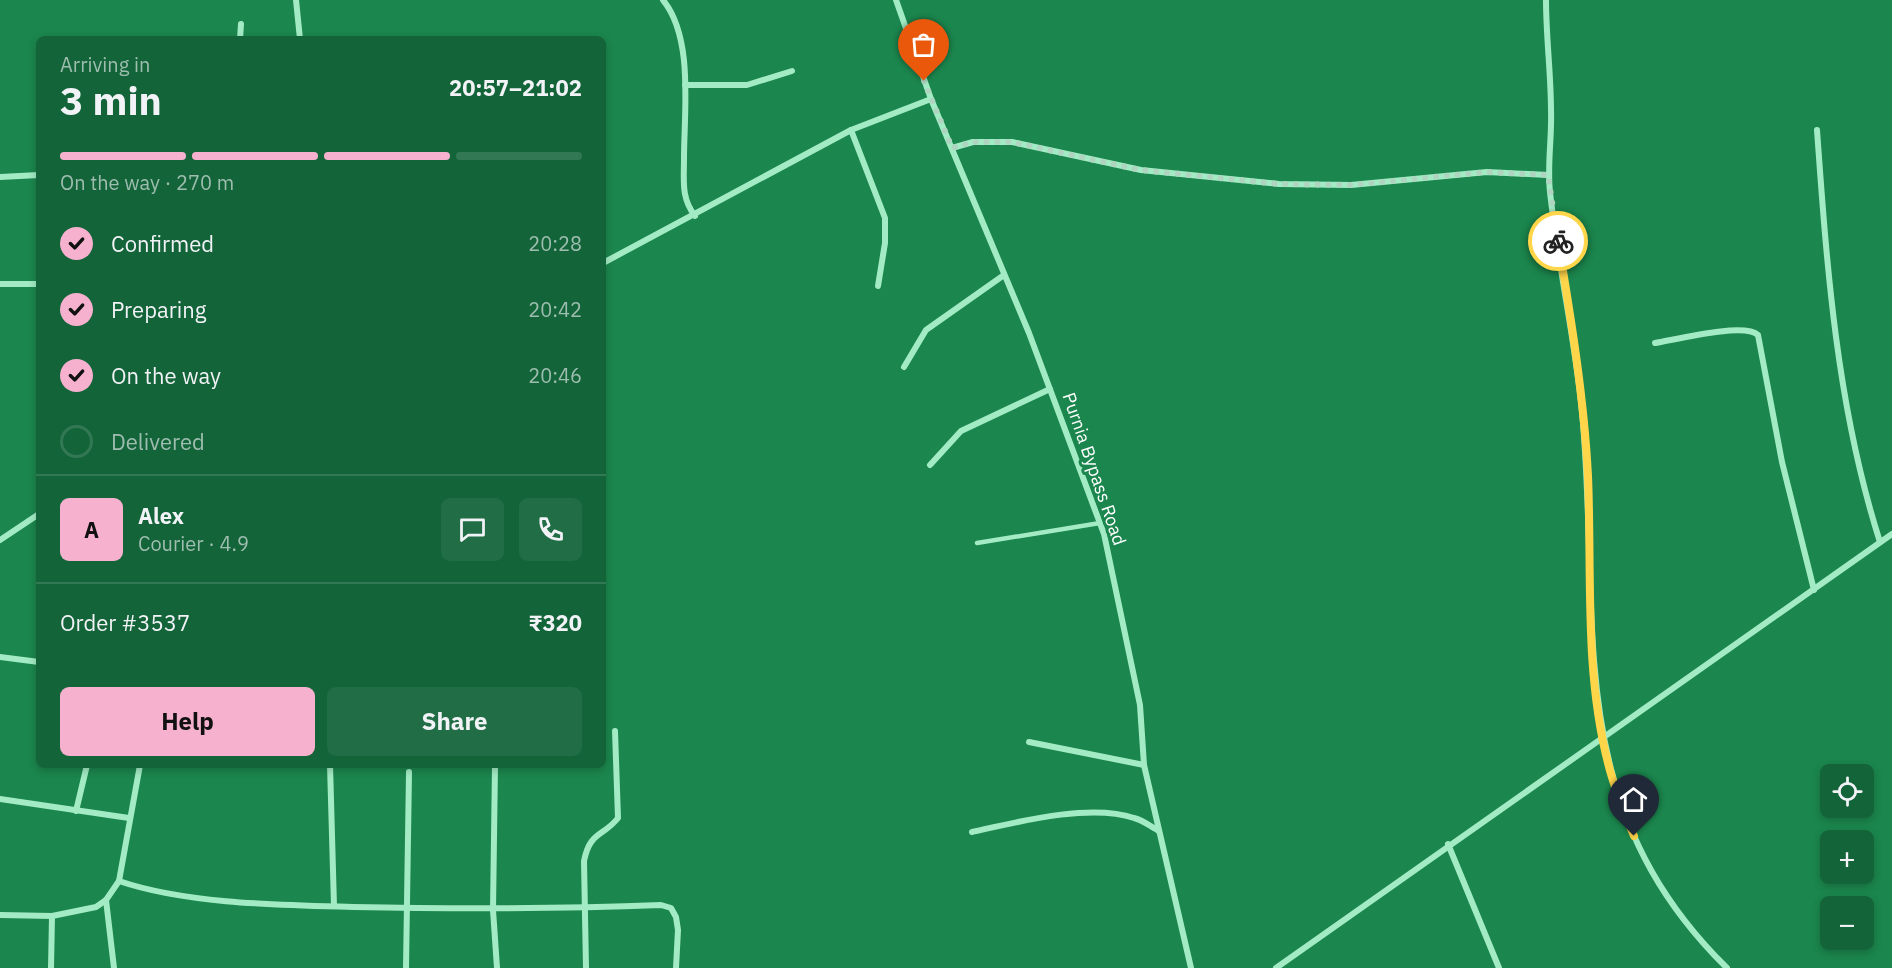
<!DOCTYPE html>
<meta charset="utf-8">
<style>
body{margin:0;font-family:"IBM Plex Sans",sans-serif;background:#216d45;color:#f1f3f6;height:100vh;display:flex;flex-direction:column;font-size:22px;white-space:nowrap}
*{box-sizing:border-box;margin:0}
p{font-size:20px;color:#9dbdaf}
.icon{flex:none;width:33px;height:33px;fill:none;stroke:currentColor;stroke-width:2;stroke-linecap:round;stroke-linejoin:round}
.map{position:relative;flex:1;overflow:hidden}
.side{position:absolute;left:36px;top:36px;width:570px;height:732px;display:flex;flex-direction:column;background:#14643a;border-radius:9px;box-shadow:0 3px 9px #0003}
.side>*{flex:none}
.tools{position:absolute;left:1820px;top:764px;display:grid;gap:12px}
.tools a{display:grid;place-items:center;width:54px;height:54px;border-radius:9px;background:#14643a;box-shadow:0 3px 9px #0003;font-size:30px}
.pin{position:absolute;display:grid;place-items:center;width:51px;height:51px;color:#fff;margin:-62px -26px;border-radius:50% 50% 50% 0;rotate:-45deg;box-shadow:0 0 6px #0007}
.pin .icon{rotate:45deg}
.courier{position:absolute;display:grid;place-items:center;width:60px;height:60px;margin:-30px;border:4px solid #ffd54a;border-radius:50%;background:#fff;color:#222;box-shadow:0 2px 8px #0007}
.headline em{font-style:normal;font-weight:700}
.headline div{display:flex;flex-direction:column-reverse}
.headline{display:flex;align-items:center;justify-content:space-between;height:102px;padding:0 24px}
h1{font-size:39px;font-weight:700;line-height:45px}
.bar{display:grid;grid-template-columns:repeat(4,1fr);gap:9px 6px;align-content:center;height:72px;padding:0 24px}
.bar i{height:8px;border-radius:4px;background:#337854}
.bar .active{background:#f6b1ce}
.bar p{grid-column:span 4}
.line{display:flex;align-items:center;gap:15px;padding:0 24px;border-top:2px solid #337854}
.line div{flex:1}
.round{display:grid;place-items:center;flex:none;width:63px;height:63px;border-radius:9px;background:#216d45}
ol{padding:0 24px;list-style:none}
li{display:flex;align-items:center;gap:18px;height:66px}
li p{margin-inline-start:auto}
li .icon{padding:6px;border-radius:50%;background:#f6b1ce;color:#111;stroke-width:4}
li:last-child{color:#9dbdaf}
li i{width:33px;height:33px;border:3px solid #337854;border-radius:50%}
.primary-button{display:flex;gap:12px;margin-top:auto;padding:12px 24px}
.primary-button a{flex:1;height:69px;border-radius:9px;background:#f6b1ce;color:#111;font-size:24px;font-weight:700;line-height:69px;text-align:center}
.primary-button a+a{background:#216d45;color:#f1f3f6}
.map>svg:first-child{display:block}
.lines{fill:none;stroke-linecap:round;stroke-linejoin:round}
.lane{stroke:#a3ebc4;stroke-width:4.5}
.street{stroke:#a3ebc4;stroke-width:6}
.done{stroke:#afd5c1;stroke-width:6;stroke-dasharray:0 10.8}
.route{stroke:#ffd54a;stroke-width:8}
.labels{text-anchor:middle;stroke-width:6;stroke-linejoin:round;paint-order:stroke}
.street-label{font-size:18px;fill:#fff;stroke:#1b864d}
</style>
<div class="map">
<svg width="1892" height="968" viewBox="0 0 1892 968">
<rect width="100%" height="100%" fill="#1b864d"/>
<g class="lines">
<!-- lane -->
<path class="lane" d="M977,543L1100,523"/>
<!-- street -->
<g class="street">
<path d="M296,0L300,39"/>
<path d="M663,0C694,38 684,111 684,159C684,181 681,198 695,216"/>
<path d="M896,0L931,99L1029,333L1104,534L1140,705L1144,765L1191,968"/>
<path d="M1546,0C1546,37 1551,74 1551,111C1552,138 1547,165 1550,192C1558,266 1575,338 1582,412C1602,622 1559,803 1727,968"/>
<path d="M240,39L241,24"/>
<path d="M685,85H747L792,71"/>
<path d="M851,130L885,218V243L878,286"/>
<path d="M1817,130C1827,269 1837,408 1880,542"/>
<path d="M952,148L973,142H1012L1141,170L1279,184L1351,185L1487,172L1548,175"/>
<path d="M0,177L39,175"/>
<path d="M603,263L851,130L931,99"/>
<path d="M0,284H39"/>
<path d="M1655,343C1674,340 1744,322 1758,335L1782,462L1814,590"/>
<path d="M904,367L926,330L1004,275"/>
<path d="M930,465L961,431L1050,389"/>
<path d="M0,540L39,514"/>
<path d="M0,657L39,662"/>
<path d="M1029,742L1144,765"/>
<path d="M330,765L334,906"/>
<path d="M495,765L493,910L497,968"/>
<path d="M0,799L129,818"/>
<path d="M76,811L87,765"/>
<path d="M972,832C1017,822 1090,803 1134,818C1143,820 1151,827 1159,831"/>
<path d="M1448,844L1499,968"/>
<path d="M119,881C186,904 281,905 353,907C456,909 558,909 661,905L671,908L676,917L678,930L676,968"/>
<path d="M106,900L114,968"/>
<path d="M0,915L52,916L96,907L106,900L119,881L140,765"/>
<path d="M51,968L52,916"/>
<path d="M406,968L409,772"/>
<path d="M586,968L584,861C590,831 603,837 618,818L615,731"/>
<path d="M1276,968L1892,534"/>
</g>
</g>
<g class="lines">
<!-- done -->
<path class="done" d="M924,81L952,148L973,142H1012L1140,170L1279,184L1351,185L1487,172L1548,175L1558,241"/>
<!-- route -->
<path class="route" d="M1558,241C1571,318 1584,398 1588,476C1592,571 1584,670 1608,763C1614,788 1624,812 1634,836"/>
</g>
<g class="labels">
<!-- street labels -->
<g class="street-label">
<text transform="translate(1094 469) rotate(71)" y="6">Purnia Bypass Road</text>
</g>
</g>
</svg>
<div class="tools">
<a><svg class="icon" aria-label="locate" viewBox="0 0 24 24"><circle cx="12" cy="12" r="6"/><path d="M12 2v4M12 18v4M2 12h4M18 12h4"/></svg></a>
<a>+</a>
<a>−</a>
</div>
<div class="pin" style="left:924px;top:81px;background:#ea580c"><svg class="icon" aria-label="bag" viewBox="0 0 24 24"><path d="M5 8h14l-1 12H6zM9 8a3 3 0 0 1 6 0"/></svg></div>
<div class="pin" style="left:1634px;top:836px;background:#1f2937"><svg class="icon" aria-label="home" viewBox="0 0 24 24"><path d="M3 11l9-7 9 7M6 9v11h12V9"/></svg></div>
<div class="courier" style="left:1558px;top:241px"><svg class="icon" aria-label="bike" viewBox="0 0 24 24"><circle cx="6" cy="16" r="4"/><circle cx="18" cy="16" r="4"/><path d="M6 16l4-8h5l3 8M10 8l3 8H6M13 5h3"/></svg></div>
<section class="side">
<div class="headline"><div><h1>3 min</h1><p>Arriving in</p></div><em>20:57–21:02</em></div>
<div class="bar"><i class="active"></i><i class="active"></i><i class="active"></i><i></i><p>On the way · 270 m</p></div>
<ol>
<li><svg class="icon" aria-label="check" viewBox="0 0 24 24"><path d="M5 12l5 5 9-10"/></svg>Confirmed<p>20:28</p></li>
<li><svg class="icon" aria-label="check" viewBox="0 0 24 24"><path d="M5 12l5 5 9-10"/></svg>Preparing<p>20:42</p></li>
<li><svg class="icon" aria-label="check" viewBox="0 0 24 24"><path d="M5 12l5 5 9-10"/></svg>On the way<p>20:46</p></li>
<li><i></i>Delivered</li>
</ol>
<div class="line" style="height:108px"><b class="round" style="background:#f6b1ce;color:#111">A</b><div><b>Alex</b><p>Courier · 4.9</p></div><a class="round"><svg class="icon" aria-label="chat" viewBox="0 0 24 24"><path d="M4 5h16v11H9l-5 4z"/></svg></a><a class="round"><svg class="icon" aria-label="phone" viewBox="0 0 24 24"><path d="M5 4h4l2 5-3 2q2 4 5 5l2-3 5 2v4C11 20 4 13 5 4z"/></svg></a></div>
<div class="line" style="height:78px"><div>Order #3537</div><b>₹320</b></div>
<div class="primary-button"><a>Help</a><a>Share</a></div>
</section>
</div>
